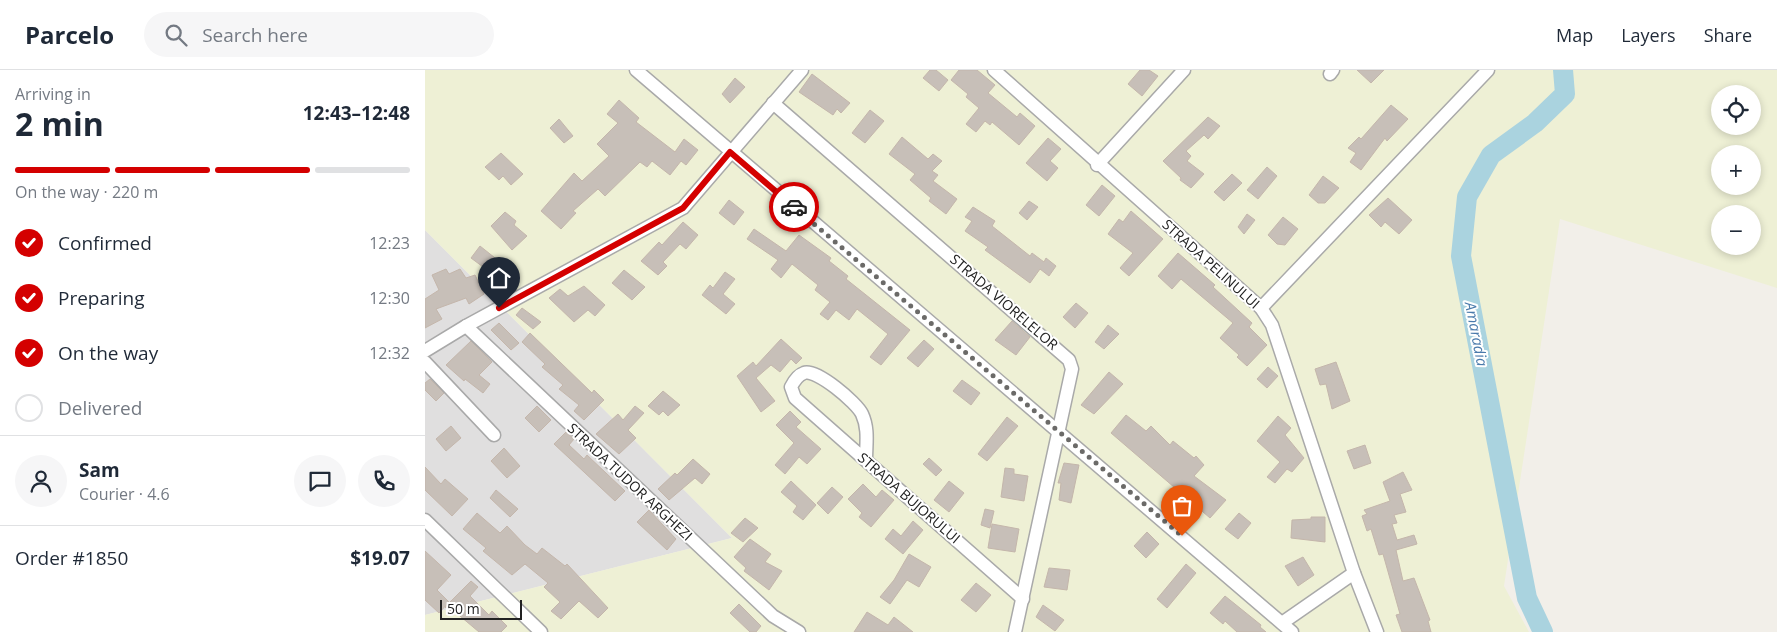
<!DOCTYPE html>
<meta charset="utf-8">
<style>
body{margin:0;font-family:"Open Sans",sans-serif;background:#f6f6f7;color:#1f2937;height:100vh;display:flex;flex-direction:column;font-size:19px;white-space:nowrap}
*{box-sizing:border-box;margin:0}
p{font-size:16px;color:#747a83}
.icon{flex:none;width:28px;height:28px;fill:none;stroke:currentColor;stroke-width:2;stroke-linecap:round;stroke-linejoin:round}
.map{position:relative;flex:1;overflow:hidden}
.drawer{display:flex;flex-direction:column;background:#fff;width:425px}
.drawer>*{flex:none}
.fabs{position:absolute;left:1286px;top:15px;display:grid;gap:10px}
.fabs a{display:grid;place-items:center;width:50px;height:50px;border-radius:50%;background:#fff;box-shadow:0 2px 8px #0003;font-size:25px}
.scale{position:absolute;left:15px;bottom:12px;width:82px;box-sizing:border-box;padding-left:5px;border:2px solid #222;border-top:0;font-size:14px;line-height:18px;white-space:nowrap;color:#222;-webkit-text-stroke:4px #fff;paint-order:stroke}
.pin{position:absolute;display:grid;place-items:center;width:42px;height:42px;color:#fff;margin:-51px -21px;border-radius:50% 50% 50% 0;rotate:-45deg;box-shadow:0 0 5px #0007}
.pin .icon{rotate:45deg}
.courier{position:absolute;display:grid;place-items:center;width:50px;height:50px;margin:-25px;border:4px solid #d40000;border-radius:50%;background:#fff;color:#222;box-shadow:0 1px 6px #0007}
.overview em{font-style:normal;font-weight:700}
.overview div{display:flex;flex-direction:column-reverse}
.overview{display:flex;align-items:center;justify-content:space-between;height:85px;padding:0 15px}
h1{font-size:32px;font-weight:700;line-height:38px}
.bar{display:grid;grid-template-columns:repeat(4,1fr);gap:8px 5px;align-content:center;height:60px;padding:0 15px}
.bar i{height:6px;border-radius:4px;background:#e0e1e3}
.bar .active{background:#d40000}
.bar p{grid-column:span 4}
.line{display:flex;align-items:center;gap:12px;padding:0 15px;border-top:1px solid #e0e1e3}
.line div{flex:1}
.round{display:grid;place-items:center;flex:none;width:52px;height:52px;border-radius:26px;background:#f6f6f7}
ol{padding:0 15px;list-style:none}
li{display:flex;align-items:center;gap:15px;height:55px}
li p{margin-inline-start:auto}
li .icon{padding:5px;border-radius:50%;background:#d40000;color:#fff;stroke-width:4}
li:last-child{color:#747a83}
li i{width:28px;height:28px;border:2px solid #e0e1e3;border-radius:50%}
header{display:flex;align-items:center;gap:30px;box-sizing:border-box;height:70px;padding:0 25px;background:#fff;border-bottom:1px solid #e0e1e3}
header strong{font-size:24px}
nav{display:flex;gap:28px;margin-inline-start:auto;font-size:18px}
.search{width:350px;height:45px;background:#f6f6f7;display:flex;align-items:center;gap:12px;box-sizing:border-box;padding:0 18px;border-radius:28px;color:#747a83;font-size:19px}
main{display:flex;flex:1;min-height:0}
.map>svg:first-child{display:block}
.residential{fill:#e0dfdf}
.farmland{fill:#eef0d5;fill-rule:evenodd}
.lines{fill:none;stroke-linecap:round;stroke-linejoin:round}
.river{stroke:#aad3df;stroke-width:20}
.building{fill:#c7bfb8;stroke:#c4b6ab}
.minor-casing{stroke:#a9a9a9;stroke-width:15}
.minor{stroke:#fff;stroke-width:12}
.done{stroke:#6b6a68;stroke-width:5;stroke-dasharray:0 9}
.route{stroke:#d40000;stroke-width:6}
.labels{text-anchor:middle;stroke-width:4;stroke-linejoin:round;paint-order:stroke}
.street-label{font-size:14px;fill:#222;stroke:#fff}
.water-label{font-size:15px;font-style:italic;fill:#4a7aab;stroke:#fff}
</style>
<header>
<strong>Parcelo</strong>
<div class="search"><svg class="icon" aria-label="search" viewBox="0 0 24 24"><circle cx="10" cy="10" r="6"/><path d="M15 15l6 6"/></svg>Search here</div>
<nav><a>Map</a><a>Layers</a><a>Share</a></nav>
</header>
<main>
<section class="drawer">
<div class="overview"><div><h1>2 min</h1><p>Arriving in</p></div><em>12:43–12:48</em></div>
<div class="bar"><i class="active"></i><i class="active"></i><i class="active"></i><i></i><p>On the way · 220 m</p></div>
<ol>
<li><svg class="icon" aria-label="check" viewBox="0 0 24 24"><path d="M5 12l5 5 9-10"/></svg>Confirmed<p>12:23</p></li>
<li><svg class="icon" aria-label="check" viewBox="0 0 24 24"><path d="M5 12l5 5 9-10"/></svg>Preparing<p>12:30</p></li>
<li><svg class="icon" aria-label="check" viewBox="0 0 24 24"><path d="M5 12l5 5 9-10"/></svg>On the way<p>12:32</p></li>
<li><i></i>Delivered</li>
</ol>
<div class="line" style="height:90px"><a class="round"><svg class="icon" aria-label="person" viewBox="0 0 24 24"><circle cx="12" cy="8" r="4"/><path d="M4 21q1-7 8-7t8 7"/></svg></a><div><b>Sam</b><p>Courier · 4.6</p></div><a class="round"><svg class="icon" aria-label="chat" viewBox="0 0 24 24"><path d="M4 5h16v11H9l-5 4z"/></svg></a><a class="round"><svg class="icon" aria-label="phone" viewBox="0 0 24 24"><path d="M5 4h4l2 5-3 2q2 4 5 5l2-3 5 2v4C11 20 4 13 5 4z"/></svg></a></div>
<div class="line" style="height:65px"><div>Order #1850</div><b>$19.07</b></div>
</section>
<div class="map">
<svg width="1352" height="562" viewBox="0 0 1352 562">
<rect width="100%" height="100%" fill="#f2efe9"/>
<!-- residential -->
<path class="residential" d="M0,160L307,468L0,545Z"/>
<!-- farmland -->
<path class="farmland" d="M0,0H1352V218L1135,149L1079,516L1104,562H0V545L307,468L0,160ZM1295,24H1328V56H1295ZM1295,84H1328V116H1295ZM1295,144H1328V176H1295Z"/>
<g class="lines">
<!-- river -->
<path class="river" d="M1118,562L1102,528L1036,186L1042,127L1066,85L1110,53L1140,24L1138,0"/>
</g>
<!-- building -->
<g class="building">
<path d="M505,0H511L523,10L514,21L498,8Z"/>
<path d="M534,0H552L570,15L563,23L592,47L595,43L610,56L594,75L567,52L565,55L560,51L551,62L541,54L554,38L541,27L543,24L526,10Z"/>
<path d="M715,0H724L733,6L717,26L703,14Z"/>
<path d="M932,0H959L946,13Z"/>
<path d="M387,4L425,33L416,43L412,39L408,45L374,22Z"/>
<path d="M310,8L320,17L305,33L297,24Z"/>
<path d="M194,30L214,48L211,52L250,82L259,69L273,80L261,95L256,91L245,105L227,91L222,97L215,92L180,126L173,119L148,141L151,143L136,159L116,141L149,103L157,111L184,86L172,74L193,53L182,44Z"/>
<path d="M966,35L983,49L962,71L960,68L936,100L925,92L931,83L923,78L934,67L936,69Z"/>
<path d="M445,40L459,51L440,73L427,63Z"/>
<path d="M783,47L795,56L783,69L779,65L761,81L766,86L762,91L779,104L766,118L755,110L756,108L738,91Z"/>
<path d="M134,49L148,66L139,73L125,58Z"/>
<path d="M477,67L503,89L508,84L517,91L507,101L513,105L508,111L532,129L521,144L504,131L506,128L485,110L490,104L464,84Z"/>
<path d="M623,68L636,79L625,91L633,98L622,111L601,93Z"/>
<path d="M76,83L98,104L86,115L78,106L74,110L60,97Z"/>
<path d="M842,97L852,106L833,129L822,120Z"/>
<path d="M807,104L817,113L799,131L789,122Z"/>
<path d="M898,106L914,118L900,133H893L884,125Z"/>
<path d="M677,115L690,126L674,146L661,135Z"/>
<path d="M963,128L987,150L974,164L960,152L956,157L944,145Z"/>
<path d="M304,130L319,142L309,155L294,143Z"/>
<path d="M604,131L613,137L602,150L594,143Z"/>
<path d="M548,137L570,151L567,156L605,186L607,183L619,192L621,188L631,196L624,206L615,199L605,213L560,180L563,177L540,161L547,151L540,147Z"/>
<path d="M706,141L738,169L704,206L695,198L708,183L683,164L694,149L698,152Z"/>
<path d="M80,142L91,151L89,155L102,166L87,180L66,156Z"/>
<path d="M822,144L830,150L819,164L813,157Z"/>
<path d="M858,147L873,159L860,175L852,174L843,165Z"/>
<path d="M258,152L273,165L261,179L255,174L238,192L242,196L233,205L216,191L234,172L237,175Z"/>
<path d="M329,159L361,181L374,165L406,188L404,191L423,206L421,209L485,260L456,295L445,287L463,264L432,239L424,250L411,240L403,250L395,244L405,232L390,220L393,215L367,194L356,208L346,199L353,190L322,169Z"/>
<path d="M55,176L89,203L81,214L46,188Z"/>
<path d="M753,183L790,215L788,217L827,253L824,257L842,275L822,296L812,287L814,285L795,268L808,253L756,209L747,219L733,206Z"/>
<path d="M21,199L24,204L35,199L41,208L50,205L59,224L44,234L41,228L11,239L17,249L0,258V229L14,220L7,205Z"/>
<path d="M199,200L220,217L207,230L187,213Z"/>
<path d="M300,202L310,209L298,224L310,234L301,244L277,225L285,215L288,218Z"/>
<path d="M159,216L180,235L170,246L163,240L149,252L124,228L135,219L143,226Z"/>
<path d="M651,233L663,243L650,258L638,247Z"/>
<path d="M97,238L116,252L108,259L91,245Z"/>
<path d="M587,251L605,267L591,285L570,270Z"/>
<path d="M74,253L94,273L86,280L66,260Z"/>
<path d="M683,255L694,264L679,279L670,272Z"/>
<path d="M105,263L167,323L169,320L179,330L159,350L149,341L154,335L134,319L138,315L117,297L120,294L97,272Z"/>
<path d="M356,269L377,288L371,294L366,289L355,302L346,295L331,308L350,331L336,342L312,306L328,292L331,296Z"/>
<path d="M499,270L509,279L493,297L482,288Z"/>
<path d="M46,271L67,292L54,305L65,314L58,323L40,309L39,311L21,295Z"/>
<path d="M911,292L925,331L907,339L901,314L895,315L890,299Z"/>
<path d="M843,297L853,306L842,318L832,309Z"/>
<path d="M684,302L698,314L669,344L656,335Z"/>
<path d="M5,309L19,323L11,331L0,320V313Z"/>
<path d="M537,310L555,323L546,335L528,321Z"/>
<path d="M238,321L255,335L243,346L238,341L234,345L223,336Z"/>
<path d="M112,336L126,350L114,362L100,348Z"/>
<path d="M210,336L219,343L203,360L211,368L194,384L171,364L193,344L198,350Z"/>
<path d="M365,341L376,352L371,357L396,379L382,394L374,387L360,404L350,395L369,373L351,355Z"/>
<path d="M701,345L721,361L726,356L745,375L748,371L769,388L771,386L779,395L769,406L801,430L785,448L686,363Z"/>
<path d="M853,346L866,358L860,365L879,388L867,402L862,399L850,413L842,407L855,392L832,371Z"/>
<path d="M582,347L593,356L562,391L553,384Z"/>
<path d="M26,356L36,368L21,381L11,369Z"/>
<path d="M141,362L149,369L144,375L159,389L162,385L200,421L190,431L129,374Z"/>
<path d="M940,375L946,393L929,399L922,381Z"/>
<path d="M79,378L95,396L82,408L66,391Z"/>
<path d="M504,388L517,400L511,406L498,394Z"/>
<path d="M268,389L285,404L277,414L270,408L244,430L233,419L250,403L252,405Z"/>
<path d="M639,393L654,395L646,433L634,430L636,413H633Z"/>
<path d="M0,397L16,414L20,409L43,429L27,446L0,420Z"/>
<path d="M580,398L589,399V404L603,406L599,431L576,427Z"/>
<path d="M978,402L987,420L975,424L981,442L969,445L972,453L967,454L972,470L989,465L992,474L971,480L978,511L989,508L1005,550L1003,551L1006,562H977L971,545L975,544L958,484L954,485L946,459L942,461L937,446L942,444L939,440L965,431L958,412Z"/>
<path d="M366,411L391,435L378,450L368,442L372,436L356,422Z"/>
<path d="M524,411L539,423L524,442L509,430Z"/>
<path d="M438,414L451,427L457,420L469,430L446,457L434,447L437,443L423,429Z"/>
<path d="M407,417L418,427L403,444L392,433Z"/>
<path d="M71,420L93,439L85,447L65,428Z"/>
<path d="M560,439L569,441L565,458L556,455Z"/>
<path d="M224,440L251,469L242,480L212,452Z"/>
<path d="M52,443L75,463L82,456L100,475L112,484L117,478L140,496L142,494L183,538L173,548L154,531L136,549L126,541L135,532L119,517L123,513L100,494L87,505L58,481L61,478L38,459Z"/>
<path d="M814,443L826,453L813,469L800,459Z"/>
<path d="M886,447H900V472L866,468L867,450L886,449Z"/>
<path d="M320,448L333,458L318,472L306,463Z"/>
<path d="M488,451L498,460L478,484L460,469L468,459L476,466Z"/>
<path d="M567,454L594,459L590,482L563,478Z"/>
<path d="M722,462L734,474L721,488L709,476Z"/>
<path d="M325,469L346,484L340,492L357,501L344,520L319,501L321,498L309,487Z"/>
<path d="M0,481L26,505L12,520L24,532L14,543L0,530Z"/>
<path d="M484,484L506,497L494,517L482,510L465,534L455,527L469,510Z"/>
<path d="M878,487L889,505L873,516L860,496Z"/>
<path d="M761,494L771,503L742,538L732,529Z"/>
<path d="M624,498L645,500L642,520L619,517Z"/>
<path d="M46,511L53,517L45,526L64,545L67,541L82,556L76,562H54L29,541L27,544L20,537Z"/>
<path d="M551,513L566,525L551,542L536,530Z"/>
<path d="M800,526L836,555L835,557L841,562H812L800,551L798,554L785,543Z"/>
<path d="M314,534L336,556L331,562H325L305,543Z"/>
<path d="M618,535L639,550L630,561L611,547Z"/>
<path d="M442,542L463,555L469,547L488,562H429Z"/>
</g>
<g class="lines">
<!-- minor casing -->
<g class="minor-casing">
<g id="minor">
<path d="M211,0L867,562"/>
<path d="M569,0L836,238L847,255L929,503L952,562"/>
<path d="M905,4L908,0"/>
<path d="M348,33L644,290L647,299L590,562"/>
<path d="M672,95L759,0"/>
<path d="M836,238L1063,0"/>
<path d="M41,256L348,546L374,562"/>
<path d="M0,281L41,256L258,138L377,0"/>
<path d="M0,292L69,365"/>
<path d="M441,390C441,374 444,359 437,344C432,333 391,298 379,303C373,305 369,311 366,317L370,328L598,529"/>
<path d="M0,450L116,562"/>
<path d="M857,553L929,503"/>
</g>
</g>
<!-- minor -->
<use href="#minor" class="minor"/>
</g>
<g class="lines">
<!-- done -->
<path class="done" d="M369,137L757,466"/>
<!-- route -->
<path class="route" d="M74,238L258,138L305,82L369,137"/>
</g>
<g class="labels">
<!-- street labels -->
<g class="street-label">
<text transform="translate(786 194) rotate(42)" y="5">STRADA PELINULUI</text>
<text transform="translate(579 232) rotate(41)" y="5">STRADA VIORELELOR</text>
<text transform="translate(205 412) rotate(43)" y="5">STRADA TUDOR ARGHEZI</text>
<text transform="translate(484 428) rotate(41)" y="5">STRADA BUJORULUI</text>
</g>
<!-- water labels -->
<g class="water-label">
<text transform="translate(1051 264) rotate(79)" y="5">Amaradia</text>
</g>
</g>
</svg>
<div class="fabs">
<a><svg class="icon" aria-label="locate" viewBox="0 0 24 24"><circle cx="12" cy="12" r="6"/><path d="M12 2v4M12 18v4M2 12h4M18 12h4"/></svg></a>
<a>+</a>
<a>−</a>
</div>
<div class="scale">50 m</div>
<div class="pin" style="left:757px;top:466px;background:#ea580c"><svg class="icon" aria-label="bag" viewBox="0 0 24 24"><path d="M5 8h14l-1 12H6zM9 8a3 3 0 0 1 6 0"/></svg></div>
<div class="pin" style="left:74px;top:238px;background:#1f2937"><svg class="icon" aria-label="home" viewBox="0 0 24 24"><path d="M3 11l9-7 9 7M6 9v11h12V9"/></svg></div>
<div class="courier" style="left:369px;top:137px"><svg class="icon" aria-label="car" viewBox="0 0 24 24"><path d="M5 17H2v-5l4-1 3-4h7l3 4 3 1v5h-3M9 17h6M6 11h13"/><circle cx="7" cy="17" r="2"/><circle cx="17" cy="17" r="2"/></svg></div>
</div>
</main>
